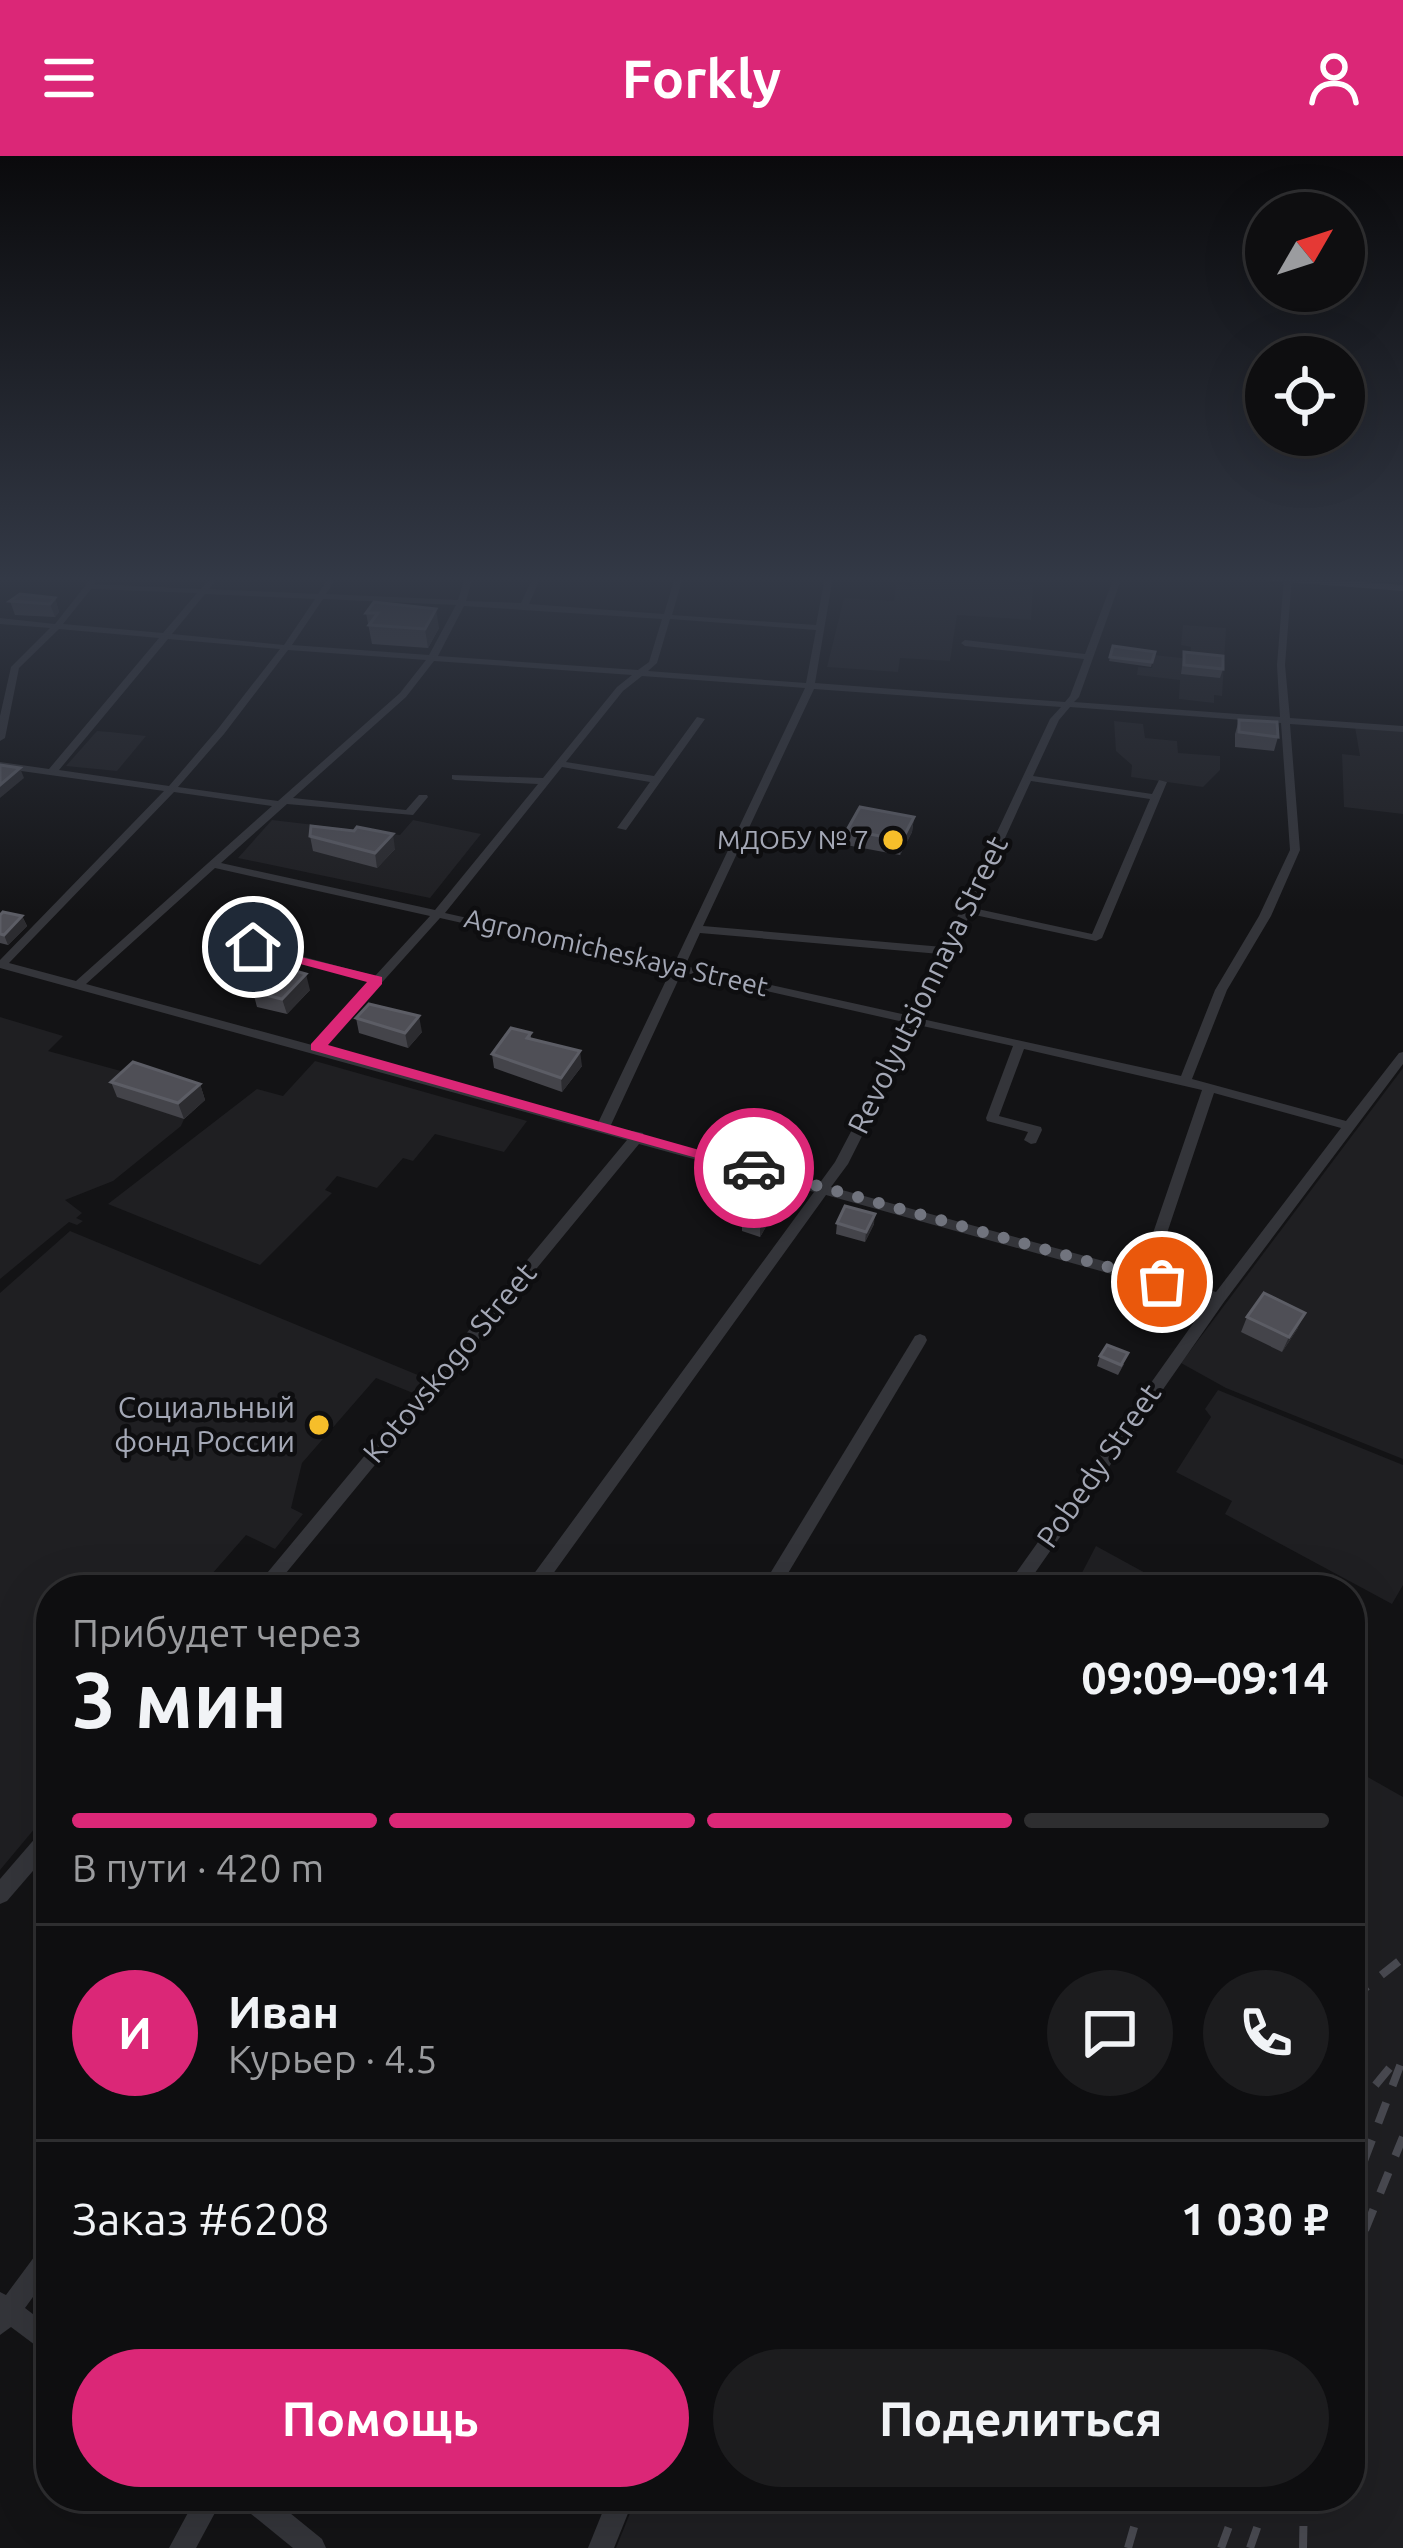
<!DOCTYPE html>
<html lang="ru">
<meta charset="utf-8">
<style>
body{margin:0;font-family:Ubuntu,sans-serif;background:#1c1c1e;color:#f1f3f6;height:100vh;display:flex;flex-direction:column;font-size:45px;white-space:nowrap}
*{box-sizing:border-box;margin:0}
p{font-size:39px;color:#9b9c9f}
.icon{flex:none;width:66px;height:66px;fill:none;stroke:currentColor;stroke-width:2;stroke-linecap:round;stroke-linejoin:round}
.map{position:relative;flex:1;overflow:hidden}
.sheet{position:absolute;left:36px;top:1419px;width:1329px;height:936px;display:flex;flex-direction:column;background:#0e0e10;border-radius:48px;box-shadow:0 12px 48px #0002,0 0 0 3px #2e2e30}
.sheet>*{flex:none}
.needle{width:78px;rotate:51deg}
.controls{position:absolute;left:1245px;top:36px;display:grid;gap:24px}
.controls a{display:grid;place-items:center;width:120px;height:120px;border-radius:50%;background:#0e0e10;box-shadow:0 12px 48px #0002,0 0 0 3px #2e2e30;font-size:60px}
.pin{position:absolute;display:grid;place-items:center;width:102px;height:102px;color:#fff;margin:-51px;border:6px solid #fff;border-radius:50%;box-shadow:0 3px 12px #0007}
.courier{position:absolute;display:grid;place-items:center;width:120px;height:120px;margin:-60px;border:9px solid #db2777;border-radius:50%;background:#fff;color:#222;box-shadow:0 3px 15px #0007}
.headline em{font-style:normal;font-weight:700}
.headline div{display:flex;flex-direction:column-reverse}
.headline{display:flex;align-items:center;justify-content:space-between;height:204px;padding:0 36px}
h1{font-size:78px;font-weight:700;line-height:90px}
.bar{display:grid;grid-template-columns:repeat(4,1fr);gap:18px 12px;align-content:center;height:144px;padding:0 36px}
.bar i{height:15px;border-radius:9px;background:#2e2e30}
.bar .selected{background:#db2777}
.bar p{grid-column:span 4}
.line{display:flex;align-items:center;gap:30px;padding:0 36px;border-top:3px solid #2e2e30}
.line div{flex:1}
.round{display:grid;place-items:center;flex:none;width:126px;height:126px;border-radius:63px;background:#1c1c1e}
.cta{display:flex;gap:24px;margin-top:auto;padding:24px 36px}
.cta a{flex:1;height:138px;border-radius:72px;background:#db2777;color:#fff;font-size:48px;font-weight:700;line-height:138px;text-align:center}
.cta a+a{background:#1c1c1e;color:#f1f3f6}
header{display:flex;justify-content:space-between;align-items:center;height:156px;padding:0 36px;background:#db2777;color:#fff;font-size:54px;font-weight:700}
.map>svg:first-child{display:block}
.built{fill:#1f1f22}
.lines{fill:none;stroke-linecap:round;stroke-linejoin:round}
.minor{fill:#34353a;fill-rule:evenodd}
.major{fill:#505159;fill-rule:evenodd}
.rail{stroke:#494a51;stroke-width:8;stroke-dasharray:22 18;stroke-linecap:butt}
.wall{fill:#44444a}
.shaded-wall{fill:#2c2c30}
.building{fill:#4f4f56;stroke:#5c5d65;stroke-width:3}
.route{fill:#db2777}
.done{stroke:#71747e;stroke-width:12;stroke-dasharray:0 21.6}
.poi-dot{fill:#f6be2a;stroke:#0e0e10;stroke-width:4.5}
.labels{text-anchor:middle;stroke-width:9;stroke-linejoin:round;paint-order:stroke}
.far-poi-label{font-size:27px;fill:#a4a8b6;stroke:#0e0e10;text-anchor:end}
.far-street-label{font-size:27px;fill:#a4a8b6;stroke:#0e0e10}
.street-label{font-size:30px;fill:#a4a8b6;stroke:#0e0e10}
.poi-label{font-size:30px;fill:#a4a8b6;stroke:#0e0e10;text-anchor:end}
</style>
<header><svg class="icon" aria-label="menu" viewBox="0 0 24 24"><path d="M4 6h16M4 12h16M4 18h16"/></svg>Forkly<svg class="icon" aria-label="person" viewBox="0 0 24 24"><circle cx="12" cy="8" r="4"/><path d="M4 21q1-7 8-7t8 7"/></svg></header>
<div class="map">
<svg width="1403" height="2392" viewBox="0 0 1403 2392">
<rect width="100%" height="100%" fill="#131315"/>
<!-- built -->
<g class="built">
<path d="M915,421L1033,429L1031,464L957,459L950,505L900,502L898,516L827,511L844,442L894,445L896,428L912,430Z"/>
<path d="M1183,469L1226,472L1222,540L1214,539V547L1179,543L1180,524L1137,519L1138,511L1152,512L1154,499L1190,503L1191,491L1181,489Z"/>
<path d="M1114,565L1143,568L1145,582L1177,585L1178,597L1220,600V614L1203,631L1131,621L1132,609L1116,595Z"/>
<path d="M1355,571L1403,575V658L1344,651L1342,598L1360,600Z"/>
<path d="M97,575L110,576L146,580L117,615L66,610Z"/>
<path d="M272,664L400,679L413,664L481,678L430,742L238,702Z"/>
<path d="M0,861L63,880L48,895L139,920L184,963L181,970L113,1025L65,1044L82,1057L76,1062L83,1065L77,1069L69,1066L0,1123Z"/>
<path d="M315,905L527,965L504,996L435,978L413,1005L403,1002L377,1032L337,1020L325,1034L332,1037L260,1109L108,1048L257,933L283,940Z"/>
<path d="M1403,912V1303L1226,1232L1181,1207Z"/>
<path d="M70,1075L425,1222L413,1237L376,1222L302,1307L291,1352L303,1358L275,1393L246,1379L198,1434H51V1653L0,1714V1137Z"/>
<path d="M1218,1234L1403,1309V1429L1392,1448L1225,1358L1232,1345L1176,1316L1211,1261L1205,1253Z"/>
<path d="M1096,1390L1169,1430L1209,1424L1225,1434H1073Z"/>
<path d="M1350,1611L1403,1641V2392H616L637,2340H1350Z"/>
</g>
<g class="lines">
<!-- minor -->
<g class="minor">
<path d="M92,421L98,423L94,428L201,433L211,421H219L209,433L318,438L329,421H337L326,438L458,444L465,421H473L466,445L521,447L533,421H541L529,448L664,458L675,421H683L672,459L816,469L825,421H833L815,527L1065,546L1070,540L1084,503L965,490L961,487L965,484L1085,498L1114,421H1122L1079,541L1074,546L1280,561L1277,509L1284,421H1292L1285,509L1290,562L1403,570V576L1290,568L1300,694L1271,760L1227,834L1192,923L1346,965L1399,897L1403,896V908L1224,1146L1023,1434H1004L1209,1145L826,1039L550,1422L565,1429L568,1434H522L814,1036L639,988L272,1434H253L627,984L0,812V804L164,635L0,612V606L49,613L159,482L59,473L19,512L5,582L0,585V560L11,511L50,472L0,468V462L55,468ZM91,433L197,437L163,477L63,468ZM205,438L315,443L284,489L172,478ZM323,443L456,449L429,499L292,489ZM464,450L662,463L649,506L638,514L438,500ZM670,463L816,474L806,527L648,515L657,507ZM168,483L280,493L217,574L169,630L59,614ZM288,494L426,504L400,537L278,645L178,631L224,578ZM434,505L632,519L617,531L543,622L452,619V623L455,624L538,628L435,754L221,707L287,648L413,659L428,641L427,639H419L406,654L293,642L406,541ZM642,520L805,532L674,808L445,757L562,611L650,626L617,672L626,674L705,563L697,561L654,620L566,606L623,535ZM814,533L1061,551L1050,563L943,791L703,770ZM1070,551L1281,567L1290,694L1259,760L1215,834L1181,920L922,863L970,758L1096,785L1102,782L1167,626L1159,624L1152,638L1033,620L1059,564ZM1031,625L1150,643L1092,778L973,752ZM174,636L272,650L76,825L9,807ZM215,712L430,760L375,820L219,778H211V782L370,826L312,889L86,828ZM440,762L671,814L598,967L323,892ZM700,777L940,798L911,860L685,810ZM682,816L908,867L835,1006L819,1028L644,980L643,977L610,971ZM918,869L1013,890L986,962L987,965L1028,976L1024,984L1031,988L1036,987L1042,974L1041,971L999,960L1024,893L1202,934L1140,1115L831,1031L848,1008ZM1214,937L1341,972L1216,1136L1153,1119Z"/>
<path d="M920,1178L925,1180L927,1184L925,1188L778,1434H760L915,1180Z"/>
<path d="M51,1670V1694L7,1745L0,1748V1723L44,1672Z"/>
<path d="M51,2085V2116L25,2152L51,2172V2199L43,2195L11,2171L0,2179V2136L6,2139L43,2089Z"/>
<path d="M197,2340H224L196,2392H169Z"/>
<path d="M236,2340H269L322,2383L326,2392H293L240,2349Z"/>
<path d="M609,2340H635L614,2392H588Z"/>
</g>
<!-- major -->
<path class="major" d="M1254,421H1297L1403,429V435L1259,424Z"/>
<!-- rail -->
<g class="rail">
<path d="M1350,1844L1403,1802"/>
<path d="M1350,1960L1392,1909"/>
<path d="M1350,2042L1403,1902"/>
<path d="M1350,2111L1403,1981"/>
<path d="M1128,2392L1143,2340"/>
<path d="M1221,2392L1240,2340"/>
<path d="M1250,2392L1268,2340"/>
<path d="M1303,2392L1304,2340"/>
</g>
</g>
<!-- wall -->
<g class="wall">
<path d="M55,442L59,456L55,461L15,459L10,445Z"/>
<path d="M374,446L439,472L428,492L372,488L366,457Z"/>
<path d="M1113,490L1155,496L1151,511L1109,505Z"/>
<path d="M1184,496L1223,513L1220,522L1181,518Z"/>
<path d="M1239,564L1278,581L1274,595L1235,591V578Z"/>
<path d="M914,661L912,676L900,699L846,689L847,674Z"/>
<path d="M310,680L395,693L377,712L313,695Z"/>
<path d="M0,759L22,760L27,770L8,789L0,787Z"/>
<path d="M310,834L287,858L257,851L253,836Z"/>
<path d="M356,862L422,876L408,892L359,877Z"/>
<path d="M531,877V883L582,910L562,936L494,912L492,898Z"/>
<path d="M111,926L200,928L205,944L184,963L117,941Z"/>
<path d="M742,1065L767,1069L760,1081L742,1075Z"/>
<path d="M837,1067L874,1068L865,1086L836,1078Z"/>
<path d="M1247,1161L1298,1172L1282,1196L1241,1176Z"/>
<path d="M1100,1200L1124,1208L1118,1219L1097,1210Z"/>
</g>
<!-- shaded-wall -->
<g class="shaded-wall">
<path d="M55,442L59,456L55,461L50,448Z"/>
<path d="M436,453L439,472L428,492L425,473Z"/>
<path d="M20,612L24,622L0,642V629Z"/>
<path d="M914,661L912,676L900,699L902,684Z"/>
<path d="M393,678L395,693L377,712L375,697Z"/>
<path d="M22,760L27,770L8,789L4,779Z"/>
<path d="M306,818L310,834L287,858L282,843Z"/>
<path d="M419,860L422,876L408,892L405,877Z"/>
<path d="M580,895L582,910L562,936L561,922Z"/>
<path d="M200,928L205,944L184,963L178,947Z"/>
<path d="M768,1058L767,1069L760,1081V1070Z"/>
<path d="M875,1058L874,1068L865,1086L866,1076Z"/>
<path d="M1305,1157L1298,1172L1282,1196L1289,1181Z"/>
</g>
<!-- building -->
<g class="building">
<path d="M20,438L55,442L50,448L10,445Z"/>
<path d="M374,446L436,453L425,473L369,469L378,457H366Z"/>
<path d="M1113,490L1155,496L1152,506L1110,501Z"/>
<path d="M1184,496L1223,500V513L1184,509Z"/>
<path d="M1239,564L1277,566L1278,581L1239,576Z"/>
<path d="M0,609L20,612L0,629Z"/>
<path d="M860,651L914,661L902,684L847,674Z"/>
<path d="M311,670L354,675L357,671L393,678L375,697L310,680Z"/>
<path d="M3,756L22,760L4,779L0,778V759Z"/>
<path d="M278,810L306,818L282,843L253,836Z"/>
<path d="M369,848L419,860L405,877L356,862Z"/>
<path d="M511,872L531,877L527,882L580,895L561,922L492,898Z"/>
<path d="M133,906L200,928L178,947L111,926Z"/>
<path d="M845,1050L875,1058L866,1076L837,1067Z"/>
<path d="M750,1053L768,1058L760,1070L742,1065Z"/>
<path d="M1264,1137L1305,1157L1289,1181L1247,1161Z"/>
<path d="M1107,1189L1128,1197L1121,1209L1100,1200Z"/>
</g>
<!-- sky -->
<linearGradient id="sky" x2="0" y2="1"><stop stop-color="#0a0a0c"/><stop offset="0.56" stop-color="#333946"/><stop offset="1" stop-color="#333946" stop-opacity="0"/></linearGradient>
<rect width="1403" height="756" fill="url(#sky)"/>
<!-- route -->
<path class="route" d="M248,788L382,821V828L328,889L763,1012L754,1018L311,894V888L367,826L248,794Z"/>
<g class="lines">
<!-- done -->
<path class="done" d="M754,1012L1162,1126"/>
</g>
<!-- markers -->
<g class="poi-dot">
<circle cx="893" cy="684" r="12"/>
<circle cx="319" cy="1269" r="12"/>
</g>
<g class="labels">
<!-- far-poi labels -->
<g class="far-poi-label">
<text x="869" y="693">МДОБУ № 7</text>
</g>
<!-- far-street labels -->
<g class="far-street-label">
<text transform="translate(616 797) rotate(13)" y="9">Agronomicheskaya Street</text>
</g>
<!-- street labels -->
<g class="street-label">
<text transform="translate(928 829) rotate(-64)" y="10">Revolyutsionnaya Street</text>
<text transform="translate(450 1207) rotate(-50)" y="10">Kotovskogo Street</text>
<text transform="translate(1099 1310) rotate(-55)" y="10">Pobedy Street</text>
</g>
<!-- poi labels -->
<g class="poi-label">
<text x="295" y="1262">Социальный<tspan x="295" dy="34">фонд России</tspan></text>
</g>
</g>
</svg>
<div class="controls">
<a><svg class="needle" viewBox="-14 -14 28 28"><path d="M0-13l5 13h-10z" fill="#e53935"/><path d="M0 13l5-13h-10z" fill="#9b9c9f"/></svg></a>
<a><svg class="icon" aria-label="locate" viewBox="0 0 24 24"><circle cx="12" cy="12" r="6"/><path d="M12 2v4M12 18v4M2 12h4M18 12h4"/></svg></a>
</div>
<div class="pin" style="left:1162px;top:1126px;background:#ea580c"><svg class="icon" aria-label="bag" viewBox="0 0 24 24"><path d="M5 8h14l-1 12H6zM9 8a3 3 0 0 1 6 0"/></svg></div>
<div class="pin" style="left:253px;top:791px;background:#1f2937"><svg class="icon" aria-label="home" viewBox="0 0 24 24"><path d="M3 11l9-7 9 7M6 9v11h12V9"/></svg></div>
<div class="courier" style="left:754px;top:1012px"><svg class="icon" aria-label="car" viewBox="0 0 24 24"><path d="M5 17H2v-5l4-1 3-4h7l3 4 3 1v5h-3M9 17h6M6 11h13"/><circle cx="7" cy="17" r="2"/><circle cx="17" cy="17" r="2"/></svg></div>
<section class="sheet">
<div class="headline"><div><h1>3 мин</h1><p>Прибудет через</p></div><em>09:09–09:14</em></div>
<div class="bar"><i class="selected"></i><i class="selected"></i><i class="selected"></i><i></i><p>В пути · 420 m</p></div>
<div class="line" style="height:216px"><b class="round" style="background:#db2777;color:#fff">И</b><div><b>Иван</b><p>Курьер · 4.5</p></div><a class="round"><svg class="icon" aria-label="chat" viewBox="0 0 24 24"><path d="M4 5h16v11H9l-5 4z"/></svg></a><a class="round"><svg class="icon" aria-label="phone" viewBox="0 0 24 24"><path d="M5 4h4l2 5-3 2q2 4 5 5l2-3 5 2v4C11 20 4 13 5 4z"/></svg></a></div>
<div class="line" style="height:156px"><div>Заказ #6208</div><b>1 030 ₽</b></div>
<div class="cta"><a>Помощь</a><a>Поделиться</a></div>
</section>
</div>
